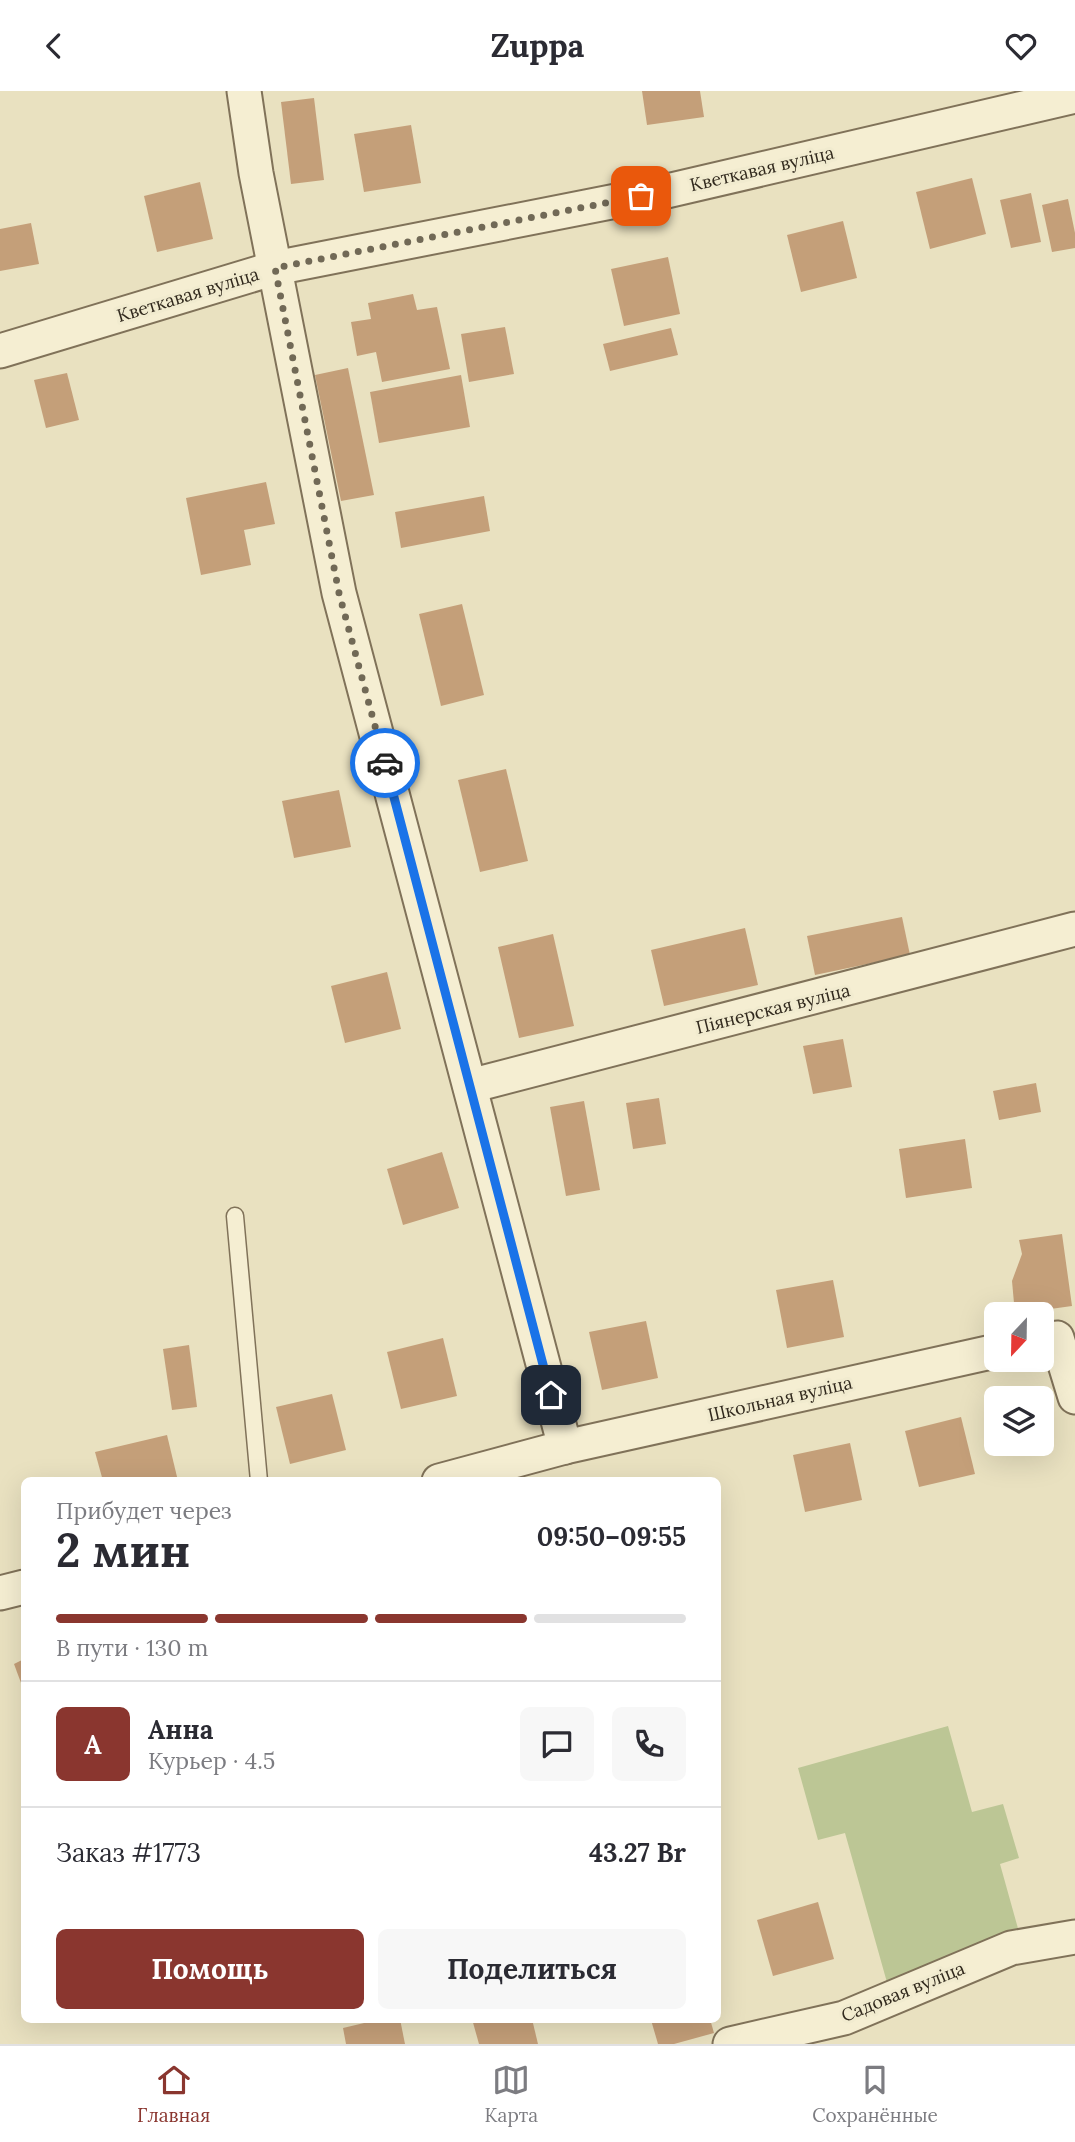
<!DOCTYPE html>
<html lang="ru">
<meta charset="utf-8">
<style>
body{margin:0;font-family:Lora,serif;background:#f7f7f7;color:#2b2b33;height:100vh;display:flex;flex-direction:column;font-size:26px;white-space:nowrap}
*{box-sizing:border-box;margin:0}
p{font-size:23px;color:#7c7c81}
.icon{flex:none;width:38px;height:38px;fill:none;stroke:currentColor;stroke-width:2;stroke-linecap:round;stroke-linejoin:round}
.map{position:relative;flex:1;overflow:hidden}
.sheet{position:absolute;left:21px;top:1386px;width:700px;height:546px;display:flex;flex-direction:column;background:#fff;border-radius:10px;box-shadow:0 7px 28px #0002}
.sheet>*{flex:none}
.needle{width:46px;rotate:202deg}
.fabs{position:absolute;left:984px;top:1211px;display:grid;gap:14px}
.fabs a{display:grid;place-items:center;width:70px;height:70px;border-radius:10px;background:#fff;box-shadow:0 7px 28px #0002;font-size:35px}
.pin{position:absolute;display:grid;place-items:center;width:60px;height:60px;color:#fff;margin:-30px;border-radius:14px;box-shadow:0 4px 10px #0006}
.courier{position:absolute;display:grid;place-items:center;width:70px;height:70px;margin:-35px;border:5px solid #1a73e8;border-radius:50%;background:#fff;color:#222;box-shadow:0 2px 9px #0007}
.summary em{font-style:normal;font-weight:700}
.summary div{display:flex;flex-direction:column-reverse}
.summary{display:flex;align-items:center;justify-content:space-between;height:119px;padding:0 35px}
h1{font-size:46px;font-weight:700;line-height:52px}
.bar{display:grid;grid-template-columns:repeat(4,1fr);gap:10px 7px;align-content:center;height:84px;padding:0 35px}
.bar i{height:9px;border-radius:5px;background:#e1e1e2}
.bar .selected{background:#8a362f}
.bar p{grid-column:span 4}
.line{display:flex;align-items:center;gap:18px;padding:0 35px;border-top:2px solid #e1e1e2}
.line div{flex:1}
.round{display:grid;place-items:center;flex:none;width:74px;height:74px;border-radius:10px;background:#f7f7f7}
.primary-button{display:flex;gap:14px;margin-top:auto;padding:14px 35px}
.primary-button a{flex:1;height:80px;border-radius:10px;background:#8a362f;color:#fff;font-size:28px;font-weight:700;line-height:80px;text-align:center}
.primary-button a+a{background:#f7f7f7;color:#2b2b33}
header{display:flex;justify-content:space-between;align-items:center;height:91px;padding:0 35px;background:#fff;font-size:32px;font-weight:700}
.tabs{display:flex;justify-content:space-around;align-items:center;height:98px;border-top:2px solid #e1e1e2;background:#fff;font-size:19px;color:#7c7c81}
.tabs a{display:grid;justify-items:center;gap:4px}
.tabs .selected{color:#8a362f}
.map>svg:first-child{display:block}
.green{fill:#bcc695}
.building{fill:#c49f79}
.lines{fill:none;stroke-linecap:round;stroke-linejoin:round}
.lane-casing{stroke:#807259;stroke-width:19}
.street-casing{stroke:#807259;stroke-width:37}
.lane{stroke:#f5eed2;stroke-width:16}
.street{stroke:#f5eed2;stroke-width:33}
.done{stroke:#716956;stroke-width:7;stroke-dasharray:0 12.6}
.route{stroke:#1a73e8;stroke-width:9}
.labels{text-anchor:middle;stroke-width:6;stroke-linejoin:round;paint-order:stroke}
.street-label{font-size:18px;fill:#31291d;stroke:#f1ebcf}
</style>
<header><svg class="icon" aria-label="back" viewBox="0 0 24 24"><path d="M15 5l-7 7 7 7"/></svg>Zuppa<svg class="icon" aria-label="heart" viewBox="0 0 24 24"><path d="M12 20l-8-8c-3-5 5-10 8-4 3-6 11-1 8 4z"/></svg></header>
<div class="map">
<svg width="1075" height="1953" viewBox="0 0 1075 1953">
<rect width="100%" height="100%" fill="#e9e1c0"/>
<!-- green -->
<path class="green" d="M948,1635L972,1721L1003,1713L1019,1767L1000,1773L1019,1841L888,1895L845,1742L818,1749L798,1677Z"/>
<!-- building -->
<g class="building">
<path d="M642,0H700L704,26L647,34Z"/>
<path d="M314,7L324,89L291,93L281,11Z"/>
<path d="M411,34L421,92L364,101L354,43Z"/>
<path d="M972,87L986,143L930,158L916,101Z"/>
<path d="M200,91L213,148L157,161L144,105Z"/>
<path d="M1031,102L1041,151L1011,157L1000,109Z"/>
<path d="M1068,108L1075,142V157L1052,161L1042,114Z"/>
<path d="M843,130L857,187L801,201L787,144Z"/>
<path d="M31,132L39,173L0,180V138Z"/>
<path d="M668,166L680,223L624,235L611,178Z"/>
<path d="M413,203L417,219L437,216L450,278L382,291L376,261L357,265L351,231L371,228L368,212Z"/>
<path d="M505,236L514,283L469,291L461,243Z"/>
<path d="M671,237L678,264L610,280L603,253Z"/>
<path d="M348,277L374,404L341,410L315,284Z"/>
<path d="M67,282L79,329L46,337L34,289Z"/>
<path d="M461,284L470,336L379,352L370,301Z"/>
<path d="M266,391L275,433L244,439L251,474L201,484L186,407Z"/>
<path d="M484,405L490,440L401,457L395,421Z"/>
<path d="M462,513L484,604L441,615L419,523Z"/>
<path d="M506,678L528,770L480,781L458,689Z"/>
<path d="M339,699L351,756L294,767L282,710Z"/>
<path d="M902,826L910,864L815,884L807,845Z"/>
<path d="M745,837L758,894L664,915L651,859Z"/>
<path d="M553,843L574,935L519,947L498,856Z"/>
<path d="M387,881L401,938L345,952L331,895Z"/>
<path d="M843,948L852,996L813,1003L803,955Z"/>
<path d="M1036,992L1041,1021L999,1029L993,1000Z"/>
<path d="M659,1007L666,1053L633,1058L626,1012Z"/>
<path d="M584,1010L600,1099L566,1105L550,1016Z"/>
<path d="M965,1048L972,1097L906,1107L899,1058Z"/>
<path d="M442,1061L459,1117L403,1134L387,1078Z"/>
<path d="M1062,1143L1072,1215L1015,1223L1012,1190L1022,1163L1019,1149Z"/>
<path d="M833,1189L844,1246L787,1257L776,1199Z"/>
<path d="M646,1230L658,1287L602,1299L589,1241Z"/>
<path d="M443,1247L457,1305L401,1318L387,1261Z"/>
<path d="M189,1254L197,1316L172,1319L163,1258Z"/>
<path d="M332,1303L346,1359L290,1373L276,1316Z"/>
<path d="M961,1326L975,1383L919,1396L905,1340Z"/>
<path d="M167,1344L178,1390H103L95,1361Z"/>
<path d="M850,1352L862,1409L805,1421L793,1364Z"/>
<path d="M24,1568V1600L14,1573Z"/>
<path d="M818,1811L834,1868L773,1885L757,1829Z"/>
<path d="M381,1928H400L405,1953H346L343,1937Z"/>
<path d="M472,1928H532L538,1953H479Z"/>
<path d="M710,1928L714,1942L674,1953H658L651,1929Z"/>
</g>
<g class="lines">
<!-- lane casing -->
<g class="lane-casing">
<path id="lane" d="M235,1125L259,1390"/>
</g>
<!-- street casing -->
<g class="street-casing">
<g id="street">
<path d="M244,0L256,82L339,502L565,1356"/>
<path d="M0,260L275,177L667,100L1075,5"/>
<path d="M470,995L1075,838"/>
<path d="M1057,1247L1075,1306"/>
<path d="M439,1390L565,1356L996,1260"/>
<path d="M0,1502L24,1496"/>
<path d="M730,1953L844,1927L1011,1857L1075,1846"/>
</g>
</g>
<!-- lane -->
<use href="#lane" class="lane"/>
<!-- street -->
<use href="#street" class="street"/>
</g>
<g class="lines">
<!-- done -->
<path class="done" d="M385,672L339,502L275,177L641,105"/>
<!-- route -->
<path class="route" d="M385,672L551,1304"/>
</g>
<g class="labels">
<!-- street labels -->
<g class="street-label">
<text transform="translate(762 78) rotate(-13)" y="6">Кветкавая вуліца</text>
<text transform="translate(188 204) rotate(-17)" y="6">Кветкавая вуліца</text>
<text transform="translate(773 918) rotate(-14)" y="6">Піянерская вуліца</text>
<text transform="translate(780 1308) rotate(-13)" y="6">Школьная вуліца</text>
<text transform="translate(903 1901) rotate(-22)" y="6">Садовая вуліца</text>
</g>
</g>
</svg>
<div class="fabs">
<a><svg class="needle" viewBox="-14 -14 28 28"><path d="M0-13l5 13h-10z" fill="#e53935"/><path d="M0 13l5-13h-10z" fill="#7c7c81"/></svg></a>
<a><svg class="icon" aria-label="layers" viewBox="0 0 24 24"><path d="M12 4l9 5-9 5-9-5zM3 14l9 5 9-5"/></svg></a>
</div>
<div class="pin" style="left:641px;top:105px;background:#ea580c"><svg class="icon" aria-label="bag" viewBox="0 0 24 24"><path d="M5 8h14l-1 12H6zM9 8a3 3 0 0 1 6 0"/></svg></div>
<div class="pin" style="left:551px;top:1304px;background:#1f2937"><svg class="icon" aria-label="home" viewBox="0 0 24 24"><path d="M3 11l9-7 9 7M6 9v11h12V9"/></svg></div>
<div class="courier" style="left:385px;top:672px"><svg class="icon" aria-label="car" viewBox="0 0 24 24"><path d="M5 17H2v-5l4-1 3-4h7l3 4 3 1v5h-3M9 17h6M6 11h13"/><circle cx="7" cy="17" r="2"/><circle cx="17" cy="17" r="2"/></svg></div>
<section class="sheet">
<div class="summary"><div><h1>2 мин</h1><p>Прибудет через</p></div><em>09:50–09:55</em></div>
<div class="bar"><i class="selected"></i><i class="selected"></i><i class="selected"></i><i></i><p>В пути · 130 m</p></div>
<div class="line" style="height:126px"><b class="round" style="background:#8a362f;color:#fff">А</b><div><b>Анна</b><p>Курьер · 4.5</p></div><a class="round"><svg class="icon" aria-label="chat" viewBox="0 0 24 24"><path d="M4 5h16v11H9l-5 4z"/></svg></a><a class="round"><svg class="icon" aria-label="phone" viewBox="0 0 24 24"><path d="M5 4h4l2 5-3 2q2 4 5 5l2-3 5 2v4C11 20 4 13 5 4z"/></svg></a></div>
<div class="line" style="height:91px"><div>Заказ #1773</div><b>43.27 Br</b></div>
<div class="primary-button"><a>Помощь</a><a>Поделиться</a></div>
</section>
</div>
<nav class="tabs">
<a class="selected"><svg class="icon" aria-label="home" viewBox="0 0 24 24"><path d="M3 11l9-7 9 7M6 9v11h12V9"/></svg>Главная</a>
<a><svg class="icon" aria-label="map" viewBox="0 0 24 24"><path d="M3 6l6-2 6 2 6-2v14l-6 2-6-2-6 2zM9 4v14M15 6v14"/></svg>Карта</a>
<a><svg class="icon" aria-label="saved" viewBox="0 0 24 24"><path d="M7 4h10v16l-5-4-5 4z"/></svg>Сохранённые</a>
</nav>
